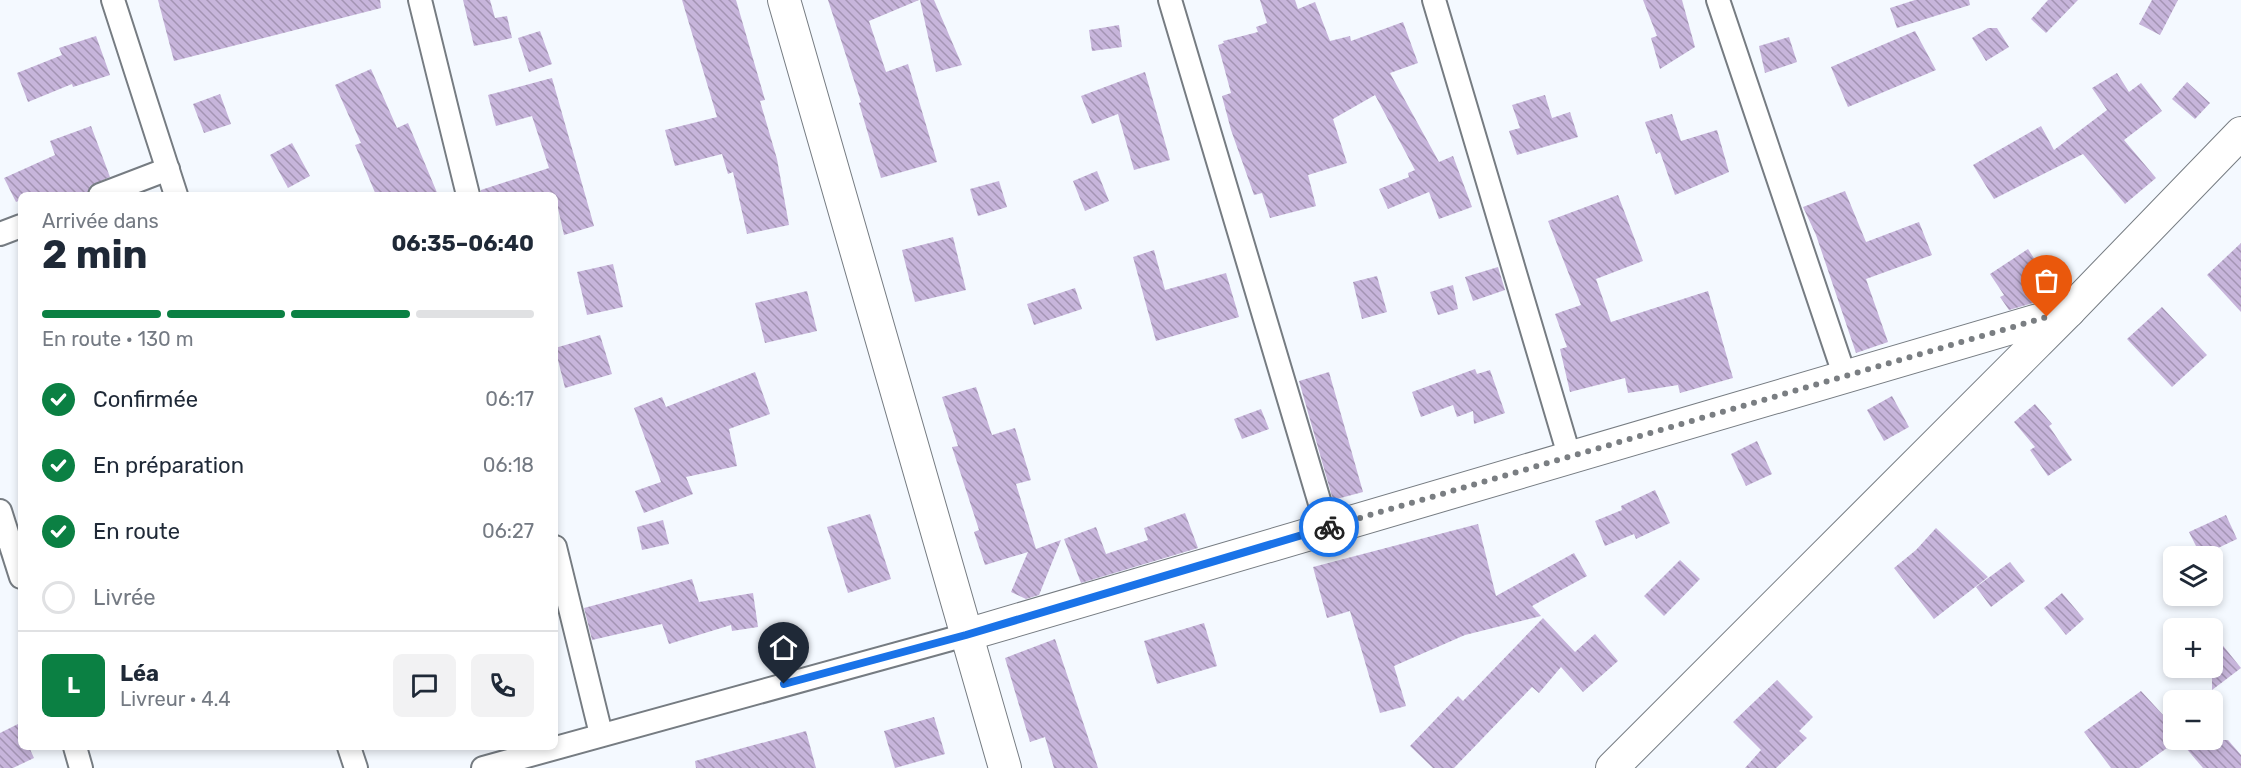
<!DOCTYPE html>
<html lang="fr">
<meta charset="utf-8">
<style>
body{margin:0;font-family:Rubik,sans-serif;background:#f2f2f3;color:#1f2937;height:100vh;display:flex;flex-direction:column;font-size:22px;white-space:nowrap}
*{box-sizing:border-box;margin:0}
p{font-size:20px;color:#747a83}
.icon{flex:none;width:33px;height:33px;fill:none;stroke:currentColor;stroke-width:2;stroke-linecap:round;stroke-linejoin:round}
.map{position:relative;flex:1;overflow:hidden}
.drawer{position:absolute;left:18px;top:192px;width:540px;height:558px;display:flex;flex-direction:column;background:#fff;border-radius:9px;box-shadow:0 3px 9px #0003}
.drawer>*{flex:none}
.controls{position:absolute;left:2163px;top:546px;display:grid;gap:12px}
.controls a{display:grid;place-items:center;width:60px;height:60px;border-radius:9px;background:#fff;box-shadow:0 3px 9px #0003;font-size:30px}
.pin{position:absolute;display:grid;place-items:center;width:51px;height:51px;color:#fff;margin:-62px -26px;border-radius:50% 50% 50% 0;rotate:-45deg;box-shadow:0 0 6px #0007}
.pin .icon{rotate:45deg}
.courier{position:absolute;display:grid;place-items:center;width:60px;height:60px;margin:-30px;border:4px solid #1a73e8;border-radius:50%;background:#fff;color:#222;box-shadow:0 2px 8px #0007}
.summary em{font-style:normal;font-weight:700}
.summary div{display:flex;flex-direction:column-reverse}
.summary{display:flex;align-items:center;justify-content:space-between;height:102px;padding:0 24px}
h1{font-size:39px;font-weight:700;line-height:45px}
.bar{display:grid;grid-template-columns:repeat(4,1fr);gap:9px 6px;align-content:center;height:72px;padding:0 24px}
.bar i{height:8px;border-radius:4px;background:#e0e1e3}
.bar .on{background:#0b8043}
.bar p{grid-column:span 4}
.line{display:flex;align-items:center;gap:15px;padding:0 24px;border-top:2px solid #e0e1e3}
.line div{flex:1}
.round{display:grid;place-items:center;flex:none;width:63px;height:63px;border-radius:9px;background:#f2f2f3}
ol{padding:0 24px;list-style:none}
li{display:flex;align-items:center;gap:18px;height:66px}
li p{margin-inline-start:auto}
li .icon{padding:6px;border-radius:50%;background:#0b8043;color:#fff;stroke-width:4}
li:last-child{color:#747a83}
li i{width:33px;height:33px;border:3px solid #e0e1e3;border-radius:50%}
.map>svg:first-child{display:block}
.building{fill:url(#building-back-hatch)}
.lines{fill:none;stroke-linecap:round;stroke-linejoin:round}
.street-casing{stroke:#767c82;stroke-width:26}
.secondary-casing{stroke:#767c82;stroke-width:34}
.street{stroke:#fff;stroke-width:22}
.secondary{stroke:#fff;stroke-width:32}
.done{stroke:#7a7e82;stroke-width:6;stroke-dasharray:0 10.8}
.route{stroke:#1a73e8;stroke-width:8}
</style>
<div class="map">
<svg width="2241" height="768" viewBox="0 0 2241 768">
<defs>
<pattern id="building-back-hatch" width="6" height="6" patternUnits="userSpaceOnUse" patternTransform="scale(1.5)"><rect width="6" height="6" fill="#c7b5db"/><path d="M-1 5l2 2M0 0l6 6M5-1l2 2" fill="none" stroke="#a394b3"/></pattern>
</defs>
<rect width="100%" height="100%" fill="#f4f9ff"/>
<!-- building -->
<g class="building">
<path d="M158,0H380L381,8L174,61Z"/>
<path d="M463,0H490L495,18L507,16L512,38L474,46Z"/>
<path d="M682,0H736L765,100L760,101L777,159L789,225L747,234L733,172L728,174L722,154L675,166L665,130L717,117Z"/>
<path d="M828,0H919L869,21L886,72L908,64L937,162L881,178L859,103L861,102Z"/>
<path d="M920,0H934L962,65L936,72Z"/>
<path d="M1260,0H1295L1298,9L1315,2L1330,41L1350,36L1351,41L1403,22L1418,63L1390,73L1439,162L1453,156L1472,207L1439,219L1429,192L1388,209L1379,189L1409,177L1408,173L1415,170L1375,95L1333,119L1347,163L1308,175L1316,206L1270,218L1262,193L1254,195L1231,130L1222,96L1231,93L1218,45L1224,43L1223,41L1258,32L1256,27L1267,23Z"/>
<path d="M1643,0H1682L1695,47L1660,69L1651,38L1657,36Z"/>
<path d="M1915,0H1969L1970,5L1897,28L1890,8Z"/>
<path d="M2048,0H2078L2046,33L2031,19Z"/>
<path d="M2152,0H2178L2160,35L2139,24Z"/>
<path d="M1119,25L1122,47L1092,51L1089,30Z"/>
<path d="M1988,28H1997L2009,47L1986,61L1972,38Z"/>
<path d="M540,31L552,64L529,72L518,38Z"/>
<path d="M1915,31L1936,70L1848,107L1831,67Z"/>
<path d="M96,36L110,75L73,87L72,84L28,102L17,73L62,55L59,48Z"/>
<path d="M1789,37L1797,62L1765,73L1759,46Z"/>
<path d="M371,69L397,128L408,123L438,195H376L355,145L361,143L335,85Z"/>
<path d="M1145,72L1170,160L1134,170L1118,114L1092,124L1081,96Z"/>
<path d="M2117,73L2129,92L2141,83L2162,111L2124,140L2156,178L2125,204L2083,154L1994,199L1973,165L2041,126L2054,150L2107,110L2092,88Z"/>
<path d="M552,78L594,226L564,235L555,195H481V190L549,168L532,116L496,126L488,95Z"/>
<path d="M2187,82L2210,103L2195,119L2172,99Z"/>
<path d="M220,94L231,124L204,133L193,104Z"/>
<path d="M1545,95L1552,118L1570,112L1578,137L1517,155L1509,131L1520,128L1512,105Z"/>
<path d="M1672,114L1681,141L1717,130L1729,172L1675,195L1660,152L1656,154L1645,122Z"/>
<path d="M91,126L110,177L90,186L87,195H21V200L16,202L4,178L55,155L50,141Z"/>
<path d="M292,143L310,176L288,188L270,155Z"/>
<path d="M1097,171L1109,201L1085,211L1073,181Z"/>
<path d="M999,181L1007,207L978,216L970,189Z"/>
<path d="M1845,191L1866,242L1919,222L1932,255L1866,279L1888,342L1856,353L1816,235L1803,207Z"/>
<path d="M1618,195L1643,261L1596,279L1611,322L1708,291L1733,378L1680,393L1678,385L1628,393L1625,378L1570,392L1560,349L1567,347L1555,314L1581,305L1548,221Z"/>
<path d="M953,237L966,290L915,302L902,250Z"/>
<path d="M2241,243V312L2207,275Z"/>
<path d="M2028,249L2055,291L2040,301L2009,310L2000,297L2004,295L1990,274Z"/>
<path d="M1154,250L1165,290L1226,273L1239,317L1156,341L1133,257Z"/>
<path d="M613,264L623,307L587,315L577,272Z"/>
<path d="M1498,267L1505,290L1473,301L1465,277Z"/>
<path d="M1377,276L1387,312L1362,319L1353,282Z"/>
<path d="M1453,285L1458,309L1438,315L1430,292Z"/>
<path d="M1075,288L1082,309L1034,325L1027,304Z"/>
<path d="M807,291L817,331L765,343L755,303Z"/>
<path d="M2162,307L2207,355L2172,387L2127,339Z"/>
<path d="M600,335L612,374L565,388L555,348Z"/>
<path d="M1475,369L1477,374L1490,370L1505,413L1474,424L1473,411L1457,417L1453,405L1421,417L1412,392Z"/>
<path d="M755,372L770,414L729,429L737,466L686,477L693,494L644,513L635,491L661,482L634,408L662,397L666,407Z"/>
<path d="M1329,372L1363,492L1333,500L1299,381Z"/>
<path d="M976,387L992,435L1015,428L1031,480L1016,484L1036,549L1061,540L1039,595L1026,599L1011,592L1028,552L985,565L974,532L979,530L952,447L958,446L942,397Z"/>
<path d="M1892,396L1909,427L1884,441L1867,410Z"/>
<path d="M2035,404L2052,424L2049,426L2072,460L2048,476L2030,450L2035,447L2014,422Z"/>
<path d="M1261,409L1269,429L1242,439L1234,419Z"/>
<path d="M1757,441L1772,474L1746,486L1731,454Z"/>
<path d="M1655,490L1670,523L1636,539L1634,534L1605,546L1595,521L1622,510L1621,506Z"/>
<path d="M1185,513L1198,548L1081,583L1064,539L1096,527L1106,554L1148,540L1144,528Z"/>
<path d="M870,514L891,579L848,593L827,527Z"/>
<path d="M2226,515L2237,539L2201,556L2189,532Z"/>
<path d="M663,520L669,544L642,550L637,527Z"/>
<path d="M1478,524L1496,596L1574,553L1587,576L1532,606L1541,616L1465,635L1394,666L1406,706L1380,713L1350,611L1327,618L1313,567Z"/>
<path d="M1936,528L1988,577L1934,619L1894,568L1916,550Z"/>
<path d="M1680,560L1700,579L1664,616L1644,596Z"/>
<path d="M2010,562L2025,581L1991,607L1976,587Z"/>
<path d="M692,579L699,602L753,593L758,627L732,631L731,625L669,644L662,624L592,640L584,608Z"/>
<path d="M2062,593L2084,619L2066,635L2044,608Z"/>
<path d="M1543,618L1575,652L1595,634L1618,661L1583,692L1561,667L1539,693L1532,687L1454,768H1433L1410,746L1458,696L1463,701Z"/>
<path d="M1204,623L1217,666L1157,684L1144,641Z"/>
<path d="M2212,632L2241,668L2212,690Z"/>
<path d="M1055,639L1086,731L1098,768H1054L1045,737L1030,742L1005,658Z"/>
<path d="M1777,680L1813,717L1799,731L1807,738L1776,768H1745L1761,750L1733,722Z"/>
<path d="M2141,691L2164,716L2174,709V743L2139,768H2111L2084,732Z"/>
<path d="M934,717L945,754L895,768L884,731Z"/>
<path d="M18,724L21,732V747H29L34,758L13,768H0V733Z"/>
<path d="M806,731L816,768H696L695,761Z"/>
<path d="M2179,740H2228L2241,755V768H2203Z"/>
</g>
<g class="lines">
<!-- street casing -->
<g class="street-casing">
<g id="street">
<path d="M113,0L176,195"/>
<path d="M420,0L468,195"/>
<path d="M1170,0L1327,527"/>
<path d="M1434,0L1569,455"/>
<path d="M1718,0L1845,377"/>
<path d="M100,195L168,169"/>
<path d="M0,234L21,226"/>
<path d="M0,511L21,577"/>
<path d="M555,547L601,734"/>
<path d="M75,747L81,768"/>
<path d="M349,747L356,768"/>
<path d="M483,768L966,635"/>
</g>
</g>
<!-- secondary casing -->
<g class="secondary-casing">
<g id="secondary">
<path d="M784,0L1005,768"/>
<path d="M966,635L2069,311"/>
<path d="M1612,768L2069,311L2241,133"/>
</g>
</g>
<!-- street -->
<use href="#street" class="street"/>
<!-- secondary -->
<use href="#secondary" class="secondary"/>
</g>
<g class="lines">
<!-- done -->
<path class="done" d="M1329,527L2047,317"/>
<!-- route -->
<path class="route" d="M784,684L966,635L1329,527"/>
</g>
</svg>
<div class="controls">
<a><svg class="icon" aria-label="layers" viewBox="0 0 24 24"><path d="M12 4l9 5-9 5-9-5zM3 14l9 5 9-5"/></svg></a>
<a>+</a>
<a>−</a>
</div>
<div class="pin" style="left:2047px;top:317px;background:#ea580c"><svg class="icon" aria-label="bag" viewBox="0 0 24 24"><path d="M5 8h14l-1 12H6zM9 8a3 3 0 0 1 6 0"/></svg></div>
<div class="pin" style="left:784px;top:684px;background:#1f2937"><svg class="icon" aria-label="home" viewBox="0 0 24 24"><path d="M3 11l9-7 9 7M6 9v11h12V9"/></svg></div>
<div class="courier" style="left:1329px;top:527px"><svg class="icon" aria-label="bike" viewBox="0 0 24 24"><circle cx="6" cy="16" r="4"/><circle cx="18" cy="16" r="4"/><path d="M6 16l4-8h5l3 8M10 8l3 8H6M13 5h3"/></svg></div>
<section class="drawer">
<div class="summary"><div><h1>2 min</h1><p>Arrivée dans</p></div><em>06:35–06:40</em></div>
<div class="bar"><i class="on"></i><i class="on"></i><i class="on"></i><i></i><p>En route · 130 m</p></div>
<ol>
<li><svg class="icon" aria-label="check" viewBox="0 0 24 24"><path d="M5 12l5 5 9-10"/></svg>Confirmée<p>06:17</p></li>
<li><svg class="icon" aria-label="check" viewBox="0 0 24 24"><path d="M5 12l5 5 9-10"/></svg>En préparation<p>06:18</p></li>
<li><svg class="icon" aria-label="check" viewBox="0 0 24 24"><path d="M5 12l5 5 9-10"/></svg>En route<p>06:27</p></li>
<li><i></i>Livrée</li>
</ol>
<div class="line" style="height:108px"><b class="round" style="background:#0b8043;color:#fff">L</b><div><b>Léa</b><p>Livreur · 4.4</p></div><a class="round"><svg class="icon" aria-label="chat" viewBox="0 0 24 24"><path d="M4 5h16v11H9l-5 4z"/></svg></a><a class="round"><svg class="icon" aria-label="phone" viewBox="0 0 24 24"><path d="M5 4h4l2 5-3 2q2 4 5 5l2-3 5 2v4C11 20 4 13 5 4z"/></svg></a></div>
</section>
</div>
